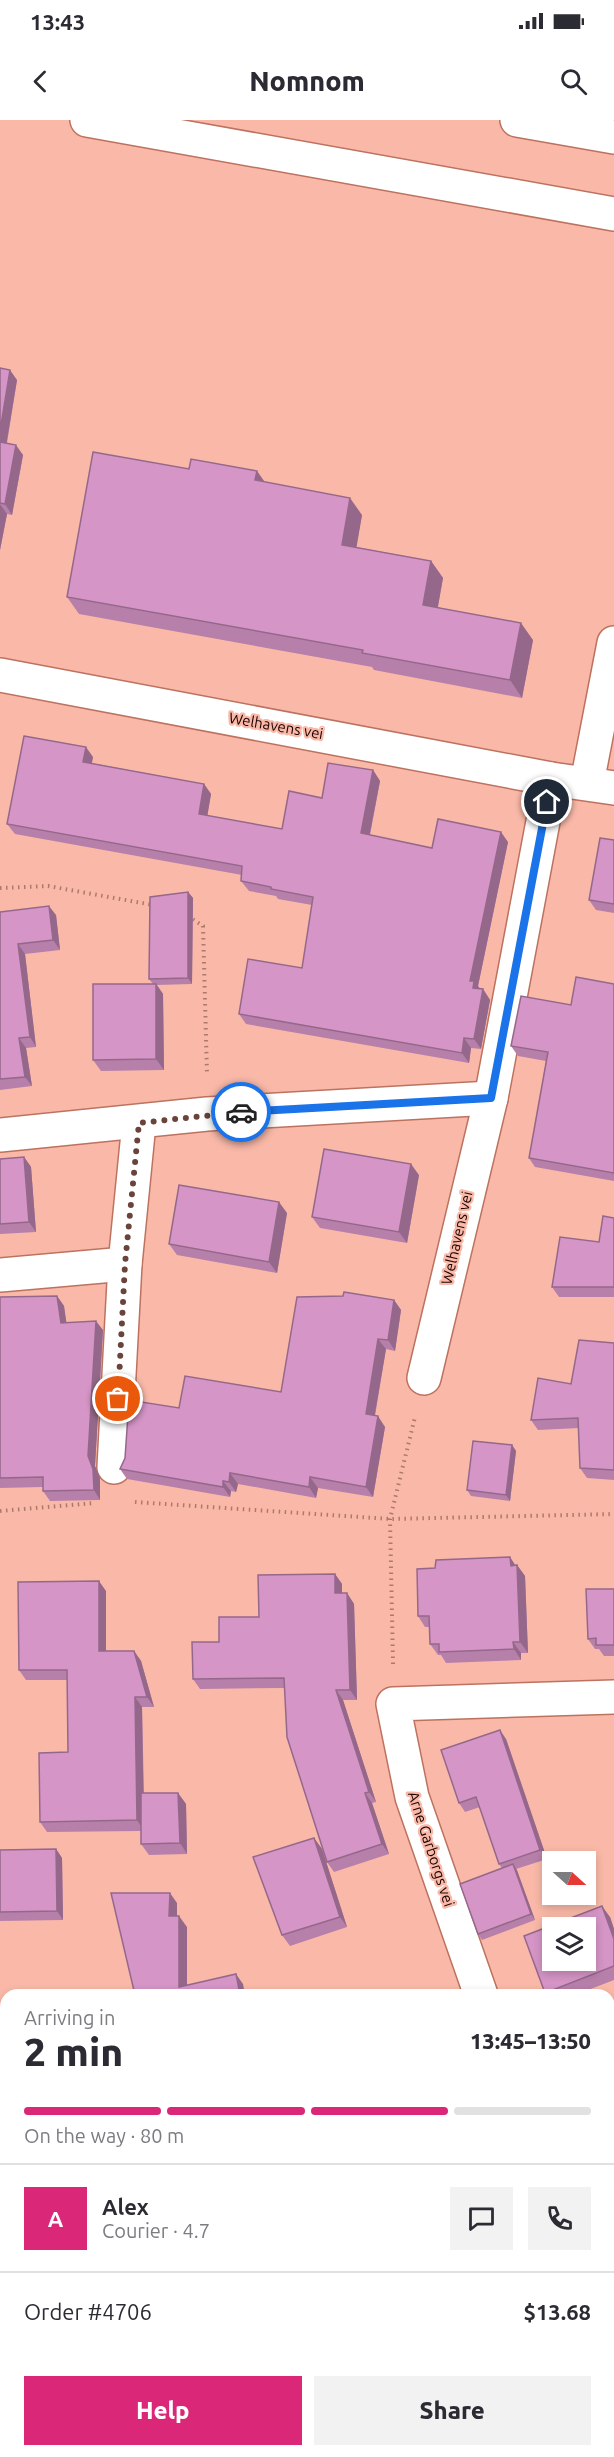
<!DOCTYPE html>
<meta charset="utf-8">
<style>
body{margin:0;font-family:Ubuntu,sans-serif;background:#f2f2f3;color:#2b2b33;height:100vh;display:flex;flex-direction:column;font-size:22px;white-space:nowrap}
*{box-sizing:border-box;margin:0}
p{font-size:20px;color:#7c7c81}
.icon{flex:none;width:33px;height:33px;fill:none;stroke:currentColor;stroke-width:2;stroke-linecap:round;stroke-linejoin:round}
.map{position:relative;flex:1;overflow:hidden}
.drawer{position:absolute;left:0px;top:1869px;width:615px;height:468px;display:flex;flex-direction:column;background:#fff;border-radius:18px 18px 0 0;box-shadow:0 3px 9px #0003}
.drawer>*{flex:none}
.needle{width:39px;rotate:111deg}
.controls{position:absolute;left:542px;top:1731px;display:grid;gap:12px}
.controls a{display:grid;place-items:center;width:54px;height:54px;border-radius:0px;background:#fff;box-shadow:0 3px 9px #0003;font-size:30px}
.pin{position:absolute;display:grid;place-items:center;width:51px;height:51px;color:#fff;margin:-26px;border:3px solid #fff;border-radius:50%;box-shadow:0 2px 6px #0007}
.courier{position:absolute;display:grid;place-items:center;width:60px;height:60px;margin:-30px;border:4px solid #1a73e8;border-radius:50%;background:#fff;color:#222;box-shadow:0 2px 8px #0007}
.summary em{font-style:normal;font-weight:800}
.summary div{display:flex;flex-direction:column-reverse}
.summary{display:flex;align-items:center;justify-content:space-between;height:102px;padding:0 24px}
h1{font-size:39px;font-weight:800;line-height:45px}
.bar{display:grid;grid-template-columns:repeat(4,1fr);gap:9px 6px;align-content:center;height:72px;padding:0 24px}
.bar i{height:8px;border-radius:4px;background:#e1e1e2}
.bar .current{background:#db2777}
.bar p{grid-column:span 4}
.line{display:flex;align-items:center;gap:15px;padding:0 24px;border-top:2px solid #e1e1e2}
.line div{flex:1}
.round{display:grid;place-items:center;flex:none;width:63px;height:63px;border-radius:0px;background:#f2f2f3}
.primary-button{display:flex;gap:12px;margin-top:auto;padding:12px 24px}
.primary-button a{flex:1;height:69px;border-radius:0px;background:#db2777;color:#fff;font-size:24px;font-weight:800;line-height:69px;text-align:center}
.primary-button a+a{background:#f2f2f3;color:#2b2b33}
.status{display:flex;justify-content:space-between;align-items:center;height:42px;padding:0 30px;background:#fff;direction:ltr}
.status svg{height:16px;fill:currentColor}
header{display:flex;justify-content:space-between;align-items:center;height:78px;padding:0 24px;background:#fff;font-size:27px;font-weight:800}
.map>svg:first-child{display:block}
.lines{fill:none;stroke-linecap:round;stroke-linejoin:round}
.minor-casing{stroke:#bd725f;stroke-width:36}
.highway-casing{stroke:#bd725f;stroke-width:36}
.path{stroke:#ac796d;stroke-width:4;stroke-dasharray:1.5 4.5;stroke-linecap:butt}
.minor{stroke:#fff;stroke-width:33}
.highway{stroke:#fff;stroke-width:33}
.wall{fill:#b780aa}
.shaded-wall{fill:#95688b}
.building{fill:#d595c6;stroke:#95688b;stroke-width:1.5;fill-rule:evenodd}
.done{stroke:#6a433b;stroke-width:6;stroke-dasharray:0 10.8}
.route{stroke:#1a73e8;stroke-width:8}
.labels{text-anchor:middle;stroke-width:4.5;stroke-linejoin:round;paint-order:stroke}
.street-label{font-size:15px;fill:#1c0300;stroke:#fab9a8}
</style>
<div class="status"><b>13:43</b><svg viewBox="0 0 49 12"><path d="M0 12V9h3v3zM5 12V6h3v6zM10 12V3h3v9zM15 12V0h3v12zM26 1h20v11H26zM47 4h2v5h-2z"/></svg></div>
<header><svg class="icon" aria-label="back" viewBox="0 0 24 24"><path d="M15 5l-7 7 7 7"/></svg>Nomnom<svg class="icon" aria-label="search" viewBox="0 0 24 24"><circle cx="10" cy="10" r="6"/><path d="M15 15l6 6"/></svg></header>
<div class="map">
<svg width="614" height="2337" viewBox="0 0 614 2337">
<rect width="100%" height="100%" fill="#fab9a8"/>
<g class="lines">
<!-- minor casing -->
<g class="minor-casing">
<g id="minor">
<path d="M0,555L551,659L614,668"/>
<path d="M587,663L614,523"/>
<path d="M0,1015L207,994L491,978"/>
<path d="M0,1155L125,1144"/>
<path d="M424,1258L491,978L551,659"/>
<path d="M114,1347L125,1144L139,1003"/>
<path d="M481,1875L412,1677L393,1584L614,1577"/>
<path d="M0,2050L6,2051"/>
<path d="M609,2080H614"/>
<path d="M609,2237L614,2251"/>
<path d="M319,2337V2331"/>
</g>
</g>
<!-- highway casing -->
<g class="highway-casing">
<g id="highway">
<path d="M87,0L614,94"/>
<path d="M517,0L614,17"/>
</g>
</g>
<!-- path -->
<g class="path">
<path d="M0,768L48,766L153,785"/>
<path d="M188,796L203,806L207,954"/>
<path d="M135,1382L390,1399L614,1394"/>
<path d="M0,1391L95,1383"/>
<path d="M393,1544L390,1399L415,1297"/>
</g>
<!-- minor -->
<use href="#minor" class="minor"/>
<!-- highway -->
<use href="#highway" class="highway"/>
</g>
<!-- wall -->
<g class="wall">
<path d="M0,248L17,260L7,323L23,335L12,395L7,394L0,430Z"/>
<path d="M189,349L257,351L264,362L362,395L356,427L431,441L443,458L438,487L533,520L522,578L374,550L372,547L79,494L67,477Z"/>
<path d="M93,637L92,643L204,664L211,674L207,696L282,709L322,678L373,650L380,661L370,715L432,728L508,722L478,866L480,869H483L490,880L481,929L471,928L469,943L246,904L239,894L302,848L312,785L278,779L276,776L249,771L241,761L242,755L15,714L7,704Z"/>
<path d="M614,720V793L596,790L589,780Z"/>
<path d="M188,772L193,778L192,864L157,865L163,874L164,950L101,951L93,940L153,864L149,859Z"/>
<path d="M0,792L56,795L60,830L25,834L36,927L26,928L32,966L0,970Z"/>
<path d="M614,864V1061L535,1047L529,1038L546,941L518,936L511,926L571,885Z"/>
<path d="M24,1037L31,1047L36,1112L0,1114V1039Z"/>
<path d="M419,1055L407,1123L320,1108L312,1097Z"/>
<path d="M287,1093L277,1153L177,1135L169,1124Z"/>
<path d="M614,1098V1177H559L552,1167L599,1122Z"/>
<path d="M57,1176L64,1186L66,1203L103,1210L95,1346L100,1358V1380L50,1381L43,1371V1367L0,1368V1177Z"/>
<path d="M343,1176L394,1180L401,1190L395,1231L386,1229L375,1296L385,1307L373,1377L318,1368L316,1378L238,1364L236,1372L231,1371L230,1377L127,1359L120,1349L179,1288L281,1272Z"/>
<path d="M614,1223V1360L587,1358L580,1348L579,1308L538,1310L531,1300L571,1264Z"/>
<path d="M512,1325L516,1331L510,1381L471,1376L467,1370Z"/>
<path d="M510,1437L515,1445H517L525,1456L528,1533H521V1540L446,1543L441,1535H438L430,1524V1507H425L418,1496L435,1448Z"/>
<path d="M335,1454L342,1464V1473H347L354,1484L357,1580H343L376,1682L372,1683L389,1734L334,1752L327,1742L284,1568L200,1569L193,1559L219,1522L259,1497Z"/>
<path d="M614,1469V1536H604L599,1529H595L588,1519Z"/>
<path d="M106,1471V1531H134L141,1541L154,1587H142L144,1673H178L186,1684L187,1734L149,1735L141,1724V1711L47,1712L40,1702L68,1632L67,1560H26L19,1550Z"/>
<path d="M506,1619L547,1739L516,1749L535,1800L482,1820L478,1814L502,1748L499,1744L480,1687L465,1692L459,1683Z"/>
<path d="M314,1718L322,1729L347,1807L290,1826L282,1815Z"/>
<path d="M56,1729L62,1738L63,1800L0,1801V1730Z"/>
<path d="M610,1797L614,1809V1860L575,1875H547L545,1873Z"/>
<path d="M614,1931V2014H609V1932Z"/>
<path d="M0,2181L6,2183V2267L0,2265Z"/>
<path d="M468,2331L472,2337H411Z"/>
</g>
<!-- shaded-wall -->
<g class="shaded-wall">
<path d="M10,250L17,260L5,332L0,324V311Z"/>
<path d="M16,325L23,335L12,395L5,384Z"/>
<path d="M257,351L269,368L255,360Z"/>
<path d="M350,378L362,395L354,442L342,425Z"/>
<path d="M0,384L7,394L0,430Z"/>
<path d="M431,441L443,458L435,502L423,485Z"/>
<path d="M521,503L533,520L522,578L510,560Z"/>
<path d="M86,627L93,637L90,652L83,642Z"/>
<path d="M373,650L380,661L368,723L361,713Z"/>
<path d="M204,664L211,674L206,704L199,694Z"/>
<path d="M501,712L508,722L478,866L482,872L473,868L470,861Z"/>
<path d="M188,772L193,778L192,864L188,858Z"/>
<path d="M49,786L56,795L60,830L53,820Z"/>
<path d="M18,824L25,834L36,927L30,917Z"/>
<path d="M156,864L163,874L164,950L156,939Z"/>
<path d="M483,869L490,880L481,929L474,919Z"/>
<path d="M19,918L26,928L32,966L25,957Z"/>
<path d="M464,918L471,928L469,943L462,933Z"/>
<path d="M24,1037L31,1047L36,1112L29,1102Z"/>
<path d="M411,1044L419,1055L407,1123L399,1112Z"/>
<path d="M279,1082L287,1093L277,1153L269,1142Z"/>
<path d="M57,1176L64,1186L68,1213L61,1203Z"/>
<path d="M394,1180L401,1190L395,1231L388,1220Z"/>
<path d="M96,1201L103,1210L95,1346L100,1358V1380L94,1370L88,1336Z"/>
<path d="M378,1219L386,1229L373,1305L366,1294Z"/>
<path d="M378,1296L385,1307L373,1377L366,1367Z"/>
<path d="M512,1325L516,1331L510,1381L506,1375Z"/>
<path d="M230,1353L238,1364L236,1372L229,1362Z"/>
<path d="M310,1357L318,1368L316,1378L309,1367Z"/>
<path d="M223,1361L231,1371L230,1377L223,1367Z"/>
<path d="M510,1437L517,1448V1445L525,1456L528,1533L520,1522Z"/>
<path d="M335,1454L342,1464V1484L335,1473Z"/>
<path d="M99,1461L106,1471V1541L99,1531Z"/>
<path d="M347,1473L354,1484L357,1580L350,1570Z"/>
<path d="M513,1522L521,1533V1540L514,1529Z"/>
<path d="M134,1531L141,1541L154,1587L147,1577Z"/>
<path d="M336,1570L343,1580L376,1682L369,1672Z"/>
<path d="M135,1577L142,1587L144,1711L137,1700Z"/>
<path d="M500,1610L506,1619L547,1739L540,1730Z"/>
<path d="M178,1673L186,1684L187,1734L180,1723Z"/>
<path d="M365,1673L372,1683L389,1734L382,1724Z"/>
<path d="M314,1718L322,1729L347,1807L340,1797Z"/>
<path d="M56,1729L62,1738L63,1800L57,1791Z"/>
<path d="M513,1744L517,1750L535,1800L531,1794Z"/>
<path d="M170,1773L177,1783V1807L169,1796Z"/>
<path d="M602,1786L610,1797L614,1809V1819Z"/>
<path d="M179,1796L187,1807V1875L179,1867Z"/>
<path d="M236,1854L243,1864L245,1875H240Z"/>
<rect x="146" y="2331" width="7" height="6"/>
</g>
<!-- building -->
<g class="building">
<path d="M0,248L10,250L0,311Z"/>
<path d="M0,322L16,325L5,384L0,383Z"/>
<path d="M93,332L189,349L191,339L257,351L255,360L350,378L342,425L431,441L423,485L521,503L510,560L362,533L363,530L67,477Z"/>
<path d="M24,616L86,627L83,642L204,664L199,694L282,709L289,671L322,678L328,643L373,650L361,713L432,728L438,699L501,712L470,861H474L473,868L483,869L474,919L464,918L462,933L239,894L248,839L302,848L313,777L271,769V767L241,761L242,746L7,704Z"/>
<path d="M600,718L614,720V784L589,780Z"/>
<path d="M188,772V858L149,859L150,777Z"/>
<path d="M49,786L53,820L18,824L30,917L19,918L25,957L0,959V792Z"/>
<path d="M576,857L614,864V1053L529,1038L548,932L511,926L521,876L571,885Z"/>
<path d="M93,864H156V939L93,940Z"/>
<path d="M324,1029L411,1044L399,1112L312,1097Z"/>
<path d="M24,1037L29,1102L0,1104V1039Z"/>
<path d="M179,1065L279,1082L269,1142L169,1124Z"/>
<path d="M603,1096L614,1098V1167H552L560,1117L599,1122Z"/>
<path d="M344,1172L394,1180L388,1220L378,1219L366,1294L378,1296L366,1367L310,1357L309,1367L230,1353L229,1362L223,1361V1367L120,1349L125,1338L129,1280L179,1288L185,1256L281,1272L297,1177L343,1176Z"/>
<path d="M57,1176L61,1203L96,1201L88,1336L93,1349L94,1370L43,1371V1357L0,1358V1177Z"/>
<path d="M579,1220L614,1223V1350L580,1348L578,1298L531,1300L538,1258L571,1264Z"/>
<path d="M473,1321L512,1325L506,1375L467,1370Z"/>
<path d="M510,1437L511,1446L517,1445L520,1522H513L514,1529L439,1532V1524H430L429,1496H418L417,1449L435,1448L436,1440Z"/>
<path d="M335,1454V1473H347L350,1570H336L369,1672L365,1673L382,1724L327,1742L287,1617L284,1558L193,1559L192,1522H219V1497H259L258,1455Z"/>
<path d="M99,1461V1531H134L147,1577H135L137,1700L40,1702L39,1633L68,1632L67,1550H19L18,1462Z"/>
<path d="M586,1469H614V1525H596V1518L588,1519Z"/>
<path d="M500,1610L540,1730L499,1744L476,1677L459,1683L441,1630Z"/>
<path d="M141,1673H178L180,1723L141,1724Z"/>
<path d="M314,1718L340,1797L282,1815L253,1737Z"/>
<path d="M56,1729L57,1791L0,1792V1730Z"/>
<path d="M513,1744L531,1794L478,1814L460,1764Z"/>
<path d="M111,1773H170L169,1796H179V1867L236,1854L240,1875H135Z"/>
<path d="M602,1786L614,1819V1846L545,1873L524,1816ZM552,1808H585V1840H552Z"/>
<path d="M614,1931V2003H609V1932Z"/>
<path d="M0,2181L6,2183V2200L5,2203H6V2259L0,2257Z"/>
<rect x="58" y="2331" width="88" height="6"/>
<path d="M407,2331H468L469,2333L464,2337H411Z"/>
</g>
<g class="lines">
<!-- done -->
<path class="done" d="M118,1279L125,1144L139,1003L241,992"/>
<!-- route -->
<path class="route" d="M241,992L491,978L547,682"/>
</g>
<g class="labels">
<!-- street labels -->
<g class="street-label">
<text transform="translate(276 606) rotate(10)" y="5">Welhavens vei</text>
<text transform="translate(457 1118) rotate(-77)" y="5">Welhavens vei</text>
<text transform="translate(431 1729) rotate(72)" y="5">Arne Garborgs vei</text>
</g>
</g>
</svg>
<div class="controls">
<a><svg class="needle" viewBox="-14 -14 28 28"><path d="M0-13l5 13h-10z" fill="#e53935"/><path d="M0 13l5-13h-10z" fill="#7c7c81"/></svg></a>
<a><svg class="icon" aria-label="layers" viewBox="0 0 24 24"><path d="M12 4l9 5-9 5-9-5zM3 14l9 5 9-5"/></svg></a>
</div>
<div class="pin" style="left:118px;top:1279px;background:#ea580c"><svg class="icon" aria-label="bag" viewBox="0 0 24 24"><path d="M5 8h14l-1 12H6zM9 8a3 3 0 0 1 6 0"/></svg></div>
<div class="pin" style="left:547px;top:682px;background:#1f2937"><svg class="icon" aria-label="home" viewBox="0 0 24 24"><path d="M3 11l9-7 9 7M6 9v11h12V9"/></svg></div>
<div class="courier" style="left:241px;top:992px"><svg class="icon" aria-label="car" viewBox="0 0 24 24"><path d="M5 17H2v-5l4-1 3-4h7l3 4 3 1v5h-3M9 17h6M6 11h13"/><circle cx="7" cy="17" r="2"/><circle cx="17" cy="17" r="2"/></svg></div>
<section class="drawer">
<div class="summary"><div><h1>2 min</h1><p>Arriving in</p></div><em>13:45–13:50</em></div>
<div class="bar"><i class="current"></i><i class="current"></i><i class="current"></i><i></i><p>On the way · 80 m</p></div>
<div class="line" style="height:108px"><b class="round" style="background:#db2777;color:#fff">A</b><div><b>Alex</b><p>Courier · 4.7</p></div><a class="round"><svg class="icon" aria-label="chat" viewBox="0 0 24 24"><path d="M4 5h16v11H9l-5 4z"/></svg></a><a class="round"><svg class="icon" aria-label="phone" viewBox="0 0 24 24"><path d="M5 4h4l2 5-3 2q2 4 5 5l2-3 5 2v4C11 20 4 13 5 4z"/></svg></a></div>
<div class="line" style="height:78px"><div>Order #4706</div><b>$13.68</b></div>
<div class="primary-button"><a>Help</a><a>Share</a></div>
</section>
</div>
